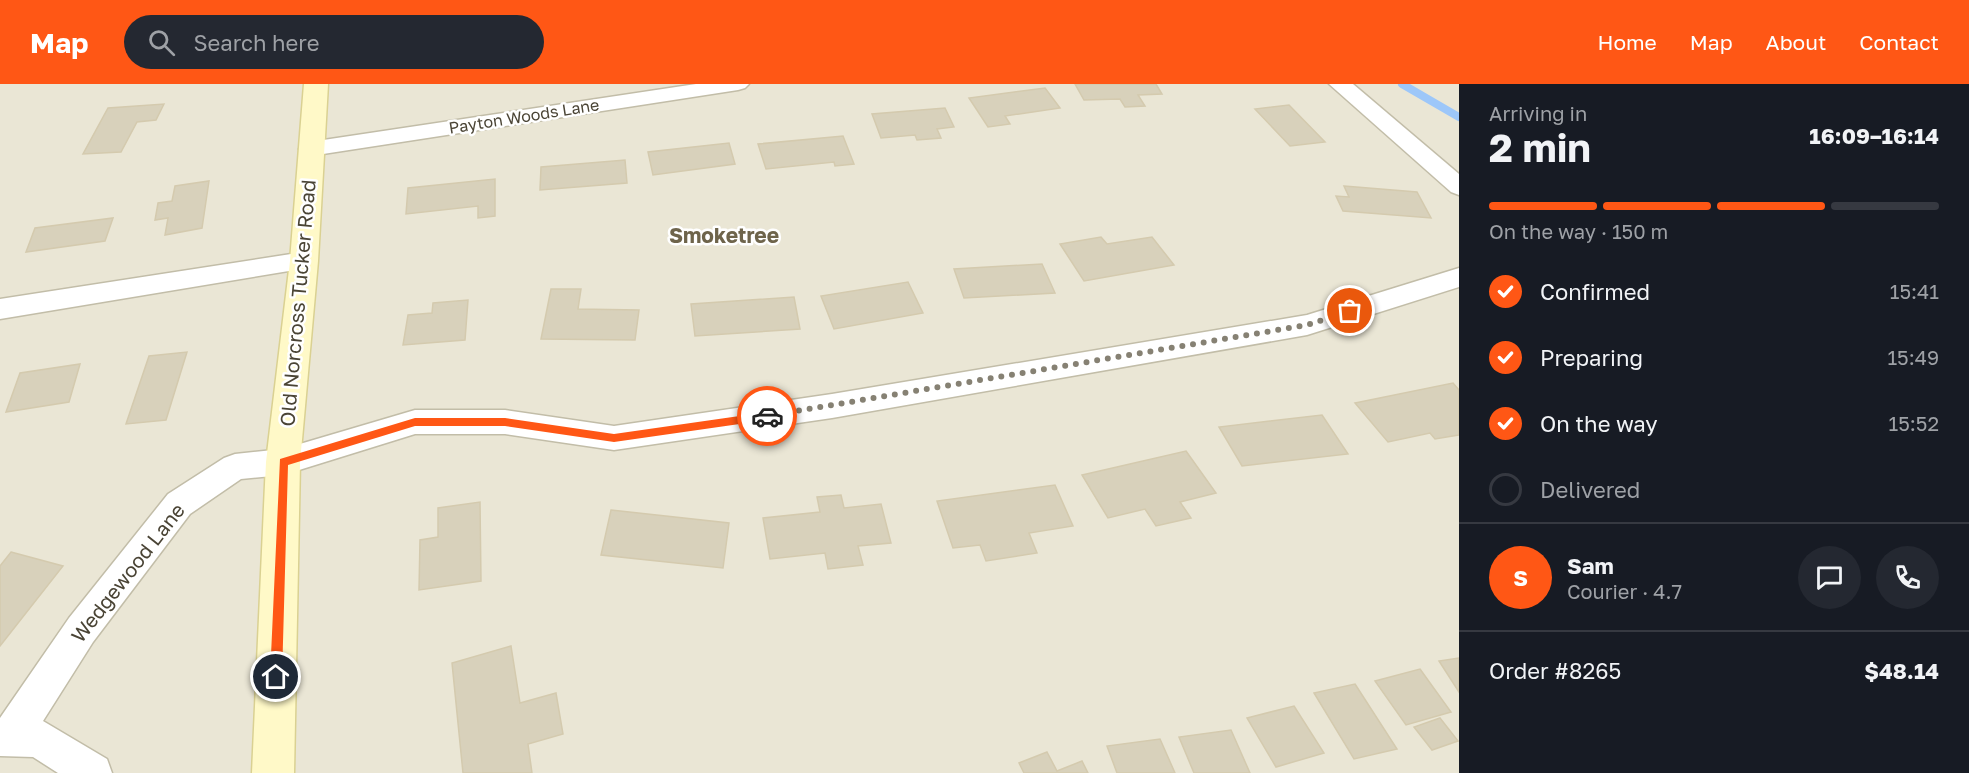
<!DOCTYPE html>
<meta charset="utf-8">
<style>
body{margin:0;font-family:"Golos Text",sans-serif;background:#242831;color:#f1f3f6;height:100vh;display:flex;flex-direction:column;font-size:22px;white-space:nowrap}
*{box-sizing:border-box;margin:0}
p{font-size:20px;color:#9ea1a6}
.icon{flex:none;width:33px;height:33px;fill:none;stroke:currentColor;stroke-width:2;stroke-linecap:round;stroke-linejoin:round}
.map{position:relative;flex:1;overflow:hidden}
.sheet{display:flex;flex-direction:column;background:#171b24;width:510px}
.sheet>*{flex:none}
.pin{position:absolute;display:grid;place-items:center;width:51px;height:51px;color:#fff;margin:-26px;border:3px solid #fff;border-radius:50%;box-shadow:0 2px 6px #0007}
.courier{position:absolute;display:grid;place-items:center;width:60px;height:60px;margin:-30px;border:4px solid #ff5715;border-radius:50%;background:#fff;color:#222;box-shadow:0 2px 8px #0007}
.summary em{font-style:normal;font-weight:700}
.summary div{display:flex;flex-direction:column-reverse}
.summary{display:flex;align-items:center;justify-content:space-between;height:102px;padding:0 30px}
h1{font-size:39px;font-weight:700;line-height:45px}
.bar{display:grid;grid-template-columns:repeat(4,1fr);gap:9px 6px;align-content:center;height:72px;padding:0 30px}
.bar i{height:8px;border-radius:4px;background:#363941}
.bar .current{background:#ff5715}
.bar p{grid-column:span 4}
.line{display:flex;align-items:center;gap:15px;padding:0 30px;border-top:2px solid #363941}
.line div{flex:1}
.round{display:grid;place-items:center;flex:none;width:63px;height:63px;border-radius:32px;background:#242831}
ol{padding:0 30px;list-style:none}
li{display:flex;align-items:center;gap:18px;height:66px}
li p{margin-inline-start:auto}
li .icon{padding:6px;border-radius:50%;background:#ff5715;color:#fff;stroke-width:4}
li:last-child{color:#9ea1a6}
li i{width:33px;height:33px;border:3px solid #363941;border-radius:50%}
header{display:flex;align-items:center;gap:36px;box-sizing:border-box;height:84px;padding:0 30px;background:#ff5715;color:#fff}
header strong{font-size:28px}
nav{display:flex;gap:33px;margin-inline-start:auto;font-size:21px}
.search{width:420px;height:54px;background:#242831;display:flex;align-items:center;gap:15px;box-sizing:border-box;padding:0 21px;border-radius:33px;color:#9ea1a6;font-size:22px}
main{display:flex;flex:1;min-height:0}
.map>svg:first-child{display:block}
.residential{fill:#eae6d5}
.lines{fill:none;stroke-linecap:round;stroke-linejoin:round}
.stream{stroke:#9dc7f9;stroke-width:8}
.building{fill:#d8d1bb;stroke:#d4caae;stroke-width:1.5}
.street-casing{stroke:#c2bda8;stroke-width:3}
.secondary-casing{stroke:#dad192;stroke-width:3}
.street{fill:#fff;fill-rule:evenodd}
.secondary{fill:#fff9c8;fill-rule:evenodd}
.route{fill:#ff5715}
.done{stroke:#868173;stroke-width:6;stroke-dasharray:0 10.8}
.labels{text-anchor:middle;stroke-width:5;stroke-linejoin:round;paint-order:stroke}
.far-street-label{font-size:16px;fill:#4a4435;stroke:#fff}
.street-label{font-size:20px;fill:#4a4435;stroke:#fff}
.neighbourhood-label{font-size:21px;font-weight:bold;fill:#6e644b;stroke:#fff}
</style>
<header>
<strong>Map</strong>
<div class="search"><svg class="icon" aria-label="search" viewBox="0 0 24 24"><circle cx="10" cy="10" r="6"/><path d="M15 15l6 6"/></svg>Search here</div>
<nav><a>Home</a><a>Map</a><a>About</a><a>Contact</a></nav>
</header>
<main>
<div class="map">
<svg width="1459" height="689" viewBox="0 0 1459 689">
<rect width="100%" height="100%" fill="#f5f3e7"/>
<!-- residential -->
<rect class="residential" x="0" y="0" width="1459" height="689"/>
<g class="lines">
<!-- stream -->
<path class="stream" d="M1402,0L1459,33"/>
</g>
<!-- building -->
<g class="building">
<path d="M1075,0H1156L1162,10L1138,11L1145,22L1125,23L1120,15L1084,16Z"/>
<path d="M1045,4L1060,24L1005,32L1010,40L988,43L969,14Z"/>
<path d="M164,20L156,36L137,38L121,68L83,70L108,24Z"/>
<path d="M1289,21L1325,58L1290,62L1255,25Z"/>
<path d="M945,24L954,43L937,45L941,54L917,56L915,51L881,54L872,30Z"/>
<path d="M843,52L854,80L835,82L834,78L766,85L758,60Z"/>
<path d="M729,59L735,80L653,91L648,68Z"/>
<path d="M625,76L627,99L540,106L541,83Z"/>
<path d="M495,95V132L478,134V122L406,130L408,104Z"/>
<path d="M209,97L202,144L165,151L168,134L155,136L158,119L172,117L175,102Z"/>
<path d="M1344,102L1417,108L1431,134L1343,127L1336,112L1349,113Z"/>
<path d="M113,134L105,157L26,168L35,144Z"/>
<path d="M1101,153L1107,160L1152,153L1174,181L1084,197L1060,160Z"/>
<path d="M1042,180L1055,209L964,214L954,185Z"/>
<path d="M908,198L923,229L834,245L821,212Z"/>
<path d="M551,205H581L578,225L639,226L635,256L541,255Z"/>
<path d="M794,213L800,245L695,252L691,220Z"/>
<path d="M468,216L465,256L403,261L408,231L432,229L433,219Z"/>
<path d="M187,268L166,336L126,340L149,272Z"/>
<path d="M80,280L69,318L6,328L20,289Z"/>
<path d="M1453,299L1459,306V351L1435,355L1430,349L1388,358L1355,319Z"/>
<path d="M1322,331L1348,370L1242,382L1219,343Z"/>
<path d="M1186,367L1216,409L1180,418L1191,434L1156,442L1145,425L1108,434L1082,391Z"/>
<path d="M1055,401L1073,442L1029,449L1037,469L986,477L980,461L953,464L937,417Z"/>
<path d="M841,411L844,424L881,420L891,459L858,462L863,481L828,485L825,469L770,475L763,434L820,428L817,413Z"/>
<path d="M480,418L481,497L419,506L420,456L438,453V424Z"/>
<path d="M611,426L729,439L723,484L601,471Z"/>
<path d="M11,468L63,482L0,562V482Z"/>
<path d="M511,562L520,619L556,609L563,650L528,660L532,689H463L452,579Z"/>
<path d="M1459,574V608L1439,577Z"/>
<path d="M1420,585L1451,628L1406,641L1375,597Z"/>
<path d="M1355,600L1397,665L1354,675L1314,609Z"/>
<path d="M1294,622L1324,669L1276,683L1247,634Z"/>
<path d="M1440,634L1458,657L1432,666L1414,643Z"/>
<path d="M1231,646L1250,689H1194L1179,653Z"/>
<path d="M1160,655L1175,689H1117L1107,662Z"/>
<path d="M1047,668L1057,687L1082,677L1088,689H1024L1019,679Z"/>
</g>
<g class="lines">
<!-- street casing -->
<g class="street-casing">
<g id="street">
<path d="M696,0H749L745,4L738,6L310,72L302,70L299,65L302,60L310,58Z"/>
<path d="M1329,0H1353L1459,90V111L1451,108Z"/>
<path d="M304,168L313,171L317,177L313,183L0,235V215Z"/>
<path d="M1459,184V203L1307,251L832,334L614,366L505,350H415L283,391L241,395L190,430L93,558L43,637L107,675L112,689H58L33,673L0,672V634L69,534L168,410L224,374L235,370L283,365L415,326H505L614,342L832,310L1307,231Z"/>
</g>
</g>
<!-- secondary casing -->
<g class="secondary-casing">
<path id="secondary" d="M304,0H328L318,177L300,378L294,689H252L266,378L290,177Z"/>
</g>
<!-- street -->
<use href="#street" class="street"/>
<!-- secondary -->
<use href="#secondary" class="secondary"/>
</g>
<!-- route -->
<path class="route" d="M767,328L772,332L767,336L614,358L505,342H415L288,381L282,593L276,599L272,598L270,593L280,375L415,334H505L614,350Z"/>
<g class="lines">
<!-- done -->
<path class="done" d="M767,332L1307,241L1350,227"/>
</g>
<g class="labels">
<!-- far-street labels -->
<g class="far-street-label">
<text transform="translate(524 32) rotate(-9)" y="6">Payton Woods Lane</text>
</g>
<!-- street labels -->
<g class="street-label">
<text transform="translate(298 219) rotate(-85)" y="7">Old Norcross Tucker Road</text>
<text transform="translate(128 489) rotate(-52)" y="7">Wedgewood Lane</text>
</g>
<!-- neighbourhood labels -->
<g class="neighbourhood-label">
<text x="724" y="159">Smoketree</text>
</g>
</g>
</svg>
<div class="pin" style="left:1350px;top:227px;background:#ea580c"><svg class="icon" aria-label="bag" viewBox="0 0 24 24"><path d="M5 8h14l-1 12H6zM9 8a3 3 0 0 1 6 0"/></svg></div>
<div class="pin" style="left:276px;top:593px;background:#1f2937"><svg class="icon" aria-label="home" viewBox="0 0 24 24"><path d="M3 11l9-7 9 7M6 9v11h12V9"/></svg></div>
<div class="courier" style="left:767px;top:332px"><svg class="icon" aria-label="car" viewBox="0 0 24 24"><path d="M5 17H2v-5l4-1 3-4h7l3 4 3 1v5h-3M9 17h6M6 11h13"/><circle cx="7" cy="17" r="2"/><circle cx="17" cy="17" r="2"/></svg></div>
</div>
<section class="sheet">
<div class="summary"><div><h1>2 min</h1><p>Arriving in</p></div><em>16:09–16:14</em></div>
<div class="bar"><i class="current"></i><i class="current"></i><i class="current"></i><i></i><p>On the way · 150 m</p></div>
<ol>
<li><svg class="icon" aria-label="check" viewBox="0 0 24 24"><path d="M5 12l5 5 9-10"/></svg>Confirmed<p>15:41</p></li>
<li><svg class="icon" aria-label="check" viewBox="0 0 24 24"><path d="M5 12l5 5 9-10"/></svg>Preparing<p>15:49</p></li>
<li><svg class="icon" aria-label="check" viewBox="0 0 24 24"><path d="M5 12l5 5 9-10"/></svg>On the way<p>15:52</p></li>
<li><i></i>Delivered</li>
</ol>
<div class="line" style="height:108px"><b class="round" style="background:#ff5715;color:#fff">S</b><div><b>Sam</b><p>Courier · 4.7</p></div><a class="round"><svg class="icon" aria-label="chat" viewBox="0 0 24 24"><path d="M4 5h16v11H9l-5 4z"/></svg></a><a class="round"><svg class="icon" aria-label="phone" viewBox="0 0 24 24"><path d="M5 4h4l2 5-3 2q2 4 5 5l2-3 5 2v4C11 20 4 13 5 4z"/></svg></a></div>
<div class="line" style="height:78px"><div>Order #8265</div><b>$48.14</b></div>
</section>
</main>
